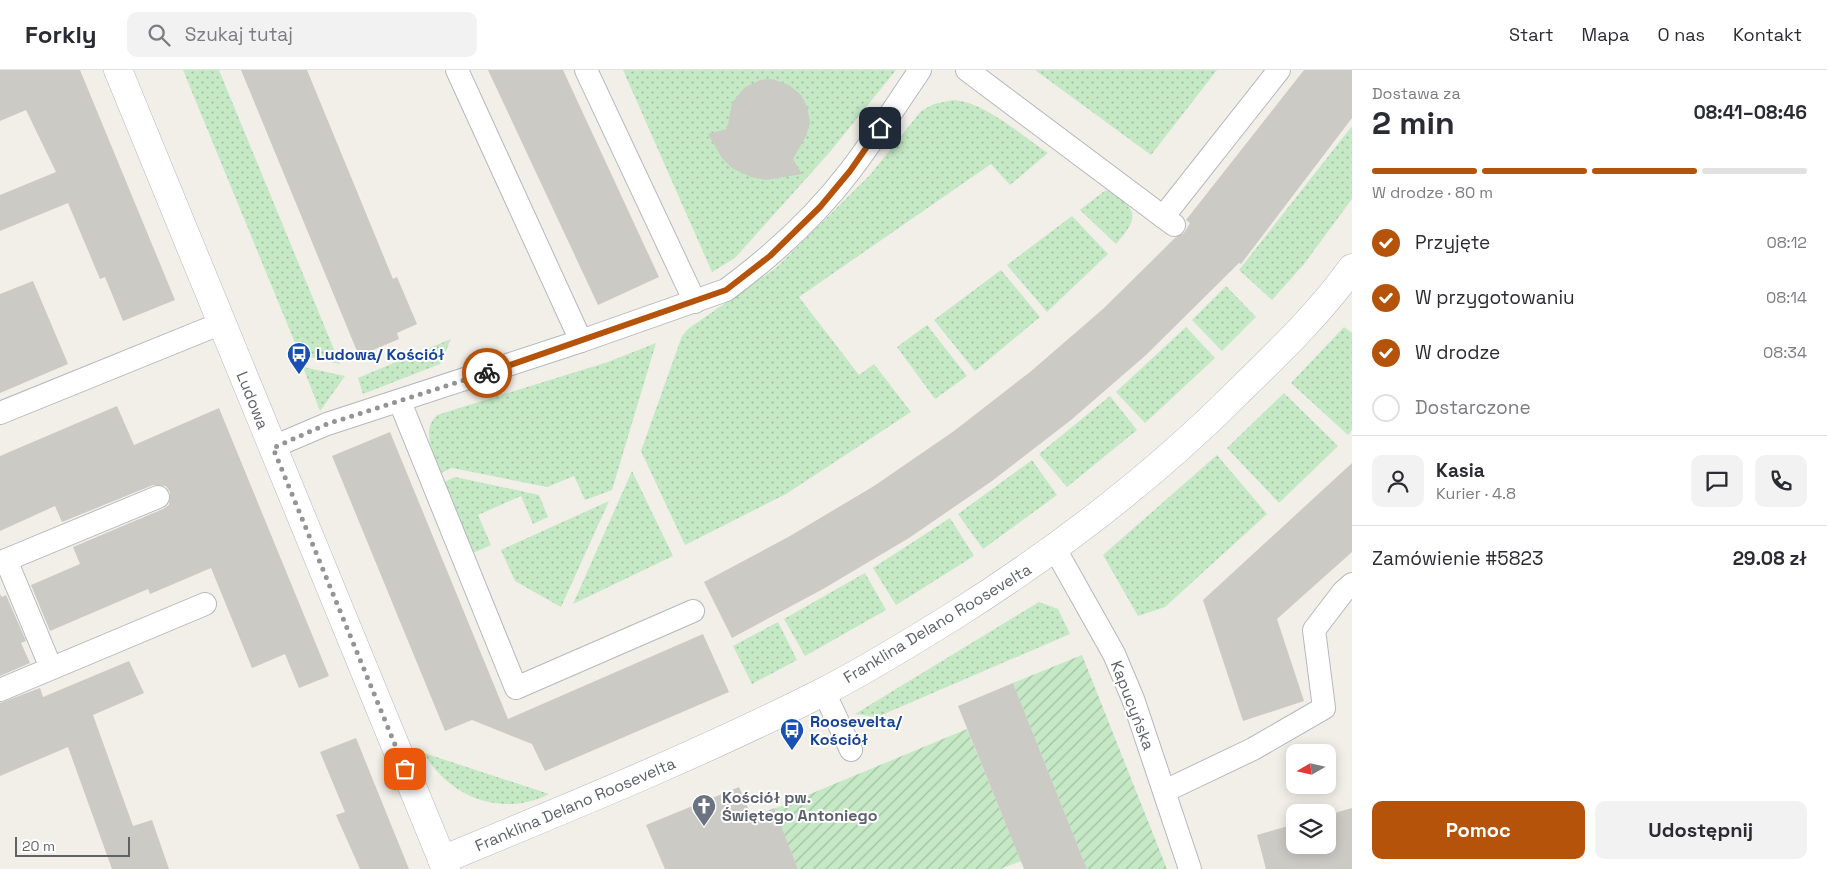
<!DOCTYPE html>
<html lang="pl">
<meta charset="utf-8">
<style>
body{margin:0;font-family:"Space Grotesk",sans-serif;background:#f2f2f3;color:#2b2b33;height:100vh;display:flex;flex-direction:column;font-size:19px;white-space:nowrap}
*{box-sizing:border-box;margin:0}
p{font-size:16px;color:#7c7c81}
.icon{flex:none;width:28px;height:28px;fill:none;stroke:currentColor;stroke-width:2;stroke-linecap:round;stroke-linejoin:round}
.map{position:relative;flex:1;overflow:hidden}
.details{display:flex;flex-direction:column;background:#fff;width:475px}
.details>*{flex:none}
.needle{width:32px;rotate:261deg}
.tools{position:absolute;left:1286px;top:674px;display:grid;gap:10px}
.tools a{display:grid;place-items:center;width:50px;height:50px;border-radius:10px;background:#fff;box-shadow:0 2px 12px #0003;font-size:25px}
.scale{position:absolute;left:15px;bottom:12px;width:115px;box-sizing:border-box;padding-left:5px;border:2px solid #5f6368;border-top:0;font-size:14px;line-height:18px;white-space:nowrap;color:#5f6368;-webkit-text-stroke:4px #fff;paint-order:stroke}
.pin{position:absolute;display:grid;place-items:center;width:42px;height:42px;color:#fff;margin:-21px;border-radius:10px;box-shadow:0 2px 8px #0006}
.courier{position:absolute;display:grid;place-items:center;width:50px;height:50px;margin:-25px;border:4px solid #b45309;border-radius:50%;background:#fff;color:#222;box-shadow:0 1px 6px #0007}
.overview em{font-style:normal;font-weight:600}
.overview div{display:flex;flex-direction:column-reverse}
.overview{display:flex;align-items:center;justify-content:space-between;height:85px;padding:0 20px}
h1{font-size:32px;font-weight:600;line-height:38px}
.bar{display:grid;grid-template-columns:repeat(4,1fr);gap:8px 5px;align-content:center;height:60px;padding:0 20px}
.bar i{height:6px;border-radius:4px;background:#e1e1e2}
.bar .active{background:#b45309}
.bar p{grid-column:span 4}
.line{display:flex;align-items:center;gap:12px;padding:0 20px;border-top:1px solid #e1e1e2}
.line div{flex:1}
.round{display:grid;place-items:center;flex:none;width:52px;height:52px;border-radius:10px;background:#f2f2f3}
ol{padding:0 20px;list-style:none}
li{display:flex;align-items:center;gap:15px;height:55px}
li p{margin-inline-start:auto}
li .icon{padding:5px;border-radius:50%;background:#b45309;color:#fff;stroke-width:4}
li:last-child{color:#7c7c81}
li i{width:28px;height:28px;border:2px solid #e1e1e2;border-radius:50%}
.cta{display:flex;gap:10px;margin-top:auto;padding:10px 20px}
.cta a{flex:1;height:58px;border-radius:10px;background:#b45309;color:#fff;font-size:20px;font-weight:600;line-height:58px;text-align:center}
.cta a+a{background:#f2f2f3;color:#2b2b33}
header{display:flex;align-items:center;gap:30px;box-sizing:border-box;height:70px;padding:0 25px;background:#fff;border-bottom:1px solid #e1e1e2}
header strong{font-size:24px}
nav{display:flex;gap:28px;margin-inline-start:auto;font-size:18px}
.search{width:350px;height:45px;background:#f2f2f3;display:flex;align-items:center;gap:12px;box-sizing:border-box;padding:0 18px;border-radius:10px;color:#7c7c81;font-size:19px}
main{display:flex;flex:1;min-height:0}
.map>svg:first-child{display:block}
.grass{fill:url(#grass-dots)}
.garden{fill:url(#garden-furrows)}
.building{fill:#cccac5}
.lines{fill:none;stroke-linecap:round;stroke-linejoin:round}
.service-casing{stroke:#b5b8bc;stroke-width:24}
.minor-casing{stroke:#b5b8bc;stroke-width:29}
.service{stroke:#fff;stroke-width:22}
.minor{stroke:#fff;stroke-width:28}
.done{stroke:#929495;stroke-width:5;stroke-dasharray:0 9}
.route{stroke:#b45309;stroke-width:6}
.labels{text-anchor:middle;stroke-width:4;stroke-linejoin:round;paint-order:stroke}
.transit-label{font-size:16px;font-weight:bold;fill:#164399;stroke:#fff;text-anchor:start}
.street-label{font-size:16px;fill:#5f6368;stroke:#fff}
.worship-label{font-size:16px;font-weight:bold;fill:#5b616d;stroke:#fff;text-anchor:start}
</style>
<header>
<strong>Forkly</strong>
<div class="search"><svg class="icon" aria-label="search" viewBox="0 0 24 24"><circle cx="10" cy="10" r="6"/><path d="M15 15l6 6"/></svg>Szukaj tutaj</div>
<nav><a>Start</a><a>Mapa</a><a>O nas</a><a>Kontakt</a></nav>
</header>
<main>
<div class="map">
<svg width="1352" height="799" viewBox="0 0 1352 799">
<defs>
<pattern id="grass-dots" width="8" height="8" patternUnits="userSpaceOnUse" patternTransform="scale(1.25)"><rect width="8" height="8" fill="#c5e8c5"/><path d="M2 2h.1M6 6h.1" fill="none" stroke="#a3c0a4" stroke-width="1.8" stroke-linecap="round"/></pattern>
<pattern id="garden-furrows" width="10" height="10" patternUnits="userSpaceOnUse" patternTransform="scale(1.25)"><rect width="10" height="10" fill="#c5e8c5"/><path d="M-1 1l2-2M0 10L10 0M9 11l2-2" fill="none" stroke="#a3c0a4"/></pattern>
</defs>
<rect width="100%" height="100%" fill="#f1efe8"/>
<!-- grass -->
<g class="grass">
<path d="M183,0H219L340,294L300,285Z"/>
<path d="M623,0H896L829,83L735,188L712,202Z"/>
<path d="M1035,0H1217L1151,85Z"/>
<path d="M953,30C985,32 1021,65 1048,83L1010,115L991,94L799,227L859,305L874,294L911,342L786,424L685,475L641,381L682,266L688,259L776,198L870,105L921,41L934,34Z"/>
<path d="M1352,56V129L1304,194L1272,230L1239,200Z"/>
<path d="M1108,120C1138,141 1140,146 1116,174L1080,140L1103,122Z"/>
<path d="M1072,146L1108,184L1047,242L1007,195Z"/>
<path d="M1001,200L1040,247L975,301L934,250Z"/>
<path d="M1226,216L1256,247L1222,281L1192,250Z"/>
<path d="M927,255L967,306L935,329L897,277Z"/>
<path d="M1186,257L1215,288L1145,353L1116,322Z"/>
<path d="M1344,257L1352,263V360L1348,365L1291,313Z"/>
<path d="M451,269L440,294L363,324L358,308Z"/>
<path d="M656,273L612,420L585,430L574,406L547,417L452,398L441,403C434,384 420,361 437,345L608,292Z"/>
<path d="M303,297L345,306L320,341Z"/>
<path d="M1284,323L1338,376L1279,433L1227,378Z"/>
<path d="M1110,326L1137,360L1067,417L1039,384Z"/>
<path d="M1217,385L1267,444L1165,537L1138,546L1103,485Z"/>
<path d="M1032,390L1057,425L983,479L958,444Z"/>
<path d="M632,401L673,486L573,534Z"/>
<path d="M455,407L539,425L548,447L533,454L521,426L478,445L491,475L473,483L444,412Z"/>
<path d="M609,431L561,537L515,511L501,480Z"/>
<path d="M950,448L974,486L896,535L873,498Z"/>
<path d="M865,503L886,540L805,586L784,549Z"/>
<path d="M1039,532L1058,539L1070,564L877,647L855,644Z"/>
<path d="M778,552L797,590L752,614L733,576Z"/>
<path d="M424,683L549,724C503,748 448,727 424,683Z"/>
</g>
<!-- garden -->
<g class="garden">
<path d="M1082,585L1167,799H1087L1013,613Z"/>
<path d="M967,659L1021,791L1000,799H798L774,739Z"/>
</g>
<!-- building -->
<g class="building">
<path d="M0,0H80L175,230L123,251L105,207L100,209L68,133L0,161V125L56,102L26,40L0,51Z"/>
<path d="M241,0H307L393,209L397,207L417,254L397,263L399,269L359,286Z"/>
<path d="M488,0H563L659,207L598,235Z"/>
<path d="M1304,0H1352V48L1241,194L1239,193L1146,285L1071,350L992,411L909,468L823,519L732,568L704,512L790,466L874,416L954,361L1030,302L1103,239L1175,168L1184,163L1190,153L1186,150Z"/>
<path d="M772,9L789,15L801,25L807,36L810,53L806,66L793,89L802,104L766,110L751,107L732,98L722,88L708,64L727,59L732,33L744,18L760,10Z"/>
<path d="M33,211L68,294L0,323V224Z"/>
<path d="M117,336L134,375L219,338L329,606L299,618L285,584L252,598L211,498L150,524L148,519L50,561L31,515L80,494L73,477L163,439L169,435L170,422L166,416L153,415L62,452L55,436L0,461V386Z"/>
<path d="M390,362L508,649L703,564L729,622L545,701L532,674L472,650L445,661L332,386Z"/>
<path d="M1352,393V482L1277,549L1304,631L1243,651L1203,530Z"/>
<path d="M0,524L2,527L6,525L26,571L21,573L30,593L0,606Z"/>
<path d="M129,591L144,623L93,645L133,756L152,750L169,799H112L68,677L0,706V633L40,618L43,627Z"/>
<path d="M1013,613L1087,799H1024L958,636Z"/>
<path d="M356,668L409,799H360L336,745L345,742L320,682Z"/>
<path d="M739,717L752,747L774,738L798,799H665L646,755Z"/>
<path d="M1352,738V799H1266L1257,765L1295,754V775H1328V745Z"/>
</g>
<g class="lines">
<!-- service casing -->
<g class="service-casing">
<g id="service">
<path d="M457,0L581,271L726,220C772,186 815,147 850,101C875,68 897,34 920,0"/>
<path d="M586,0L695,232"/>
<path d="M967,0L1174,155"/>
<path d="M1163,147L1279,0"/>
<path d="M400,332L516,618L693,541"/>
<path d="M0,343L222,253"/>
<path d="M273,377L327,354L581,271"/>
<path d="M1055,479L1114,584L1133,629L1190,799"/>
<path d="M51,598L6,490L158,427"/>
<path d="M0,620L205,534"/>
<path d="M824,622L851,680"/>
<path d="M1165,721L1253,679L1324,638L1314,560L1343,522L1352,514"/>
</g>
</g>
<!-- minor casing -->
<g class="minor-casing">
<g id="minor">
<path d="M118,0L446,799"/>
<path d="M442,790C570,737 698,685 821,623C867,600 911,572 955,545C1056,481 1151,409 1236,324C1277,284 1319,244 1352,198"/>
</g>
</g>
<!-- service -->
<use href="#service" class="service"/>
<!-- minor -->
<use href="#minor" class="minor"/>
</g>
<g class="lines">
<!-- done -->
<path class="done" d="M405,699L273,378L327,354L487,303"/>
<!-- route -->
<path class="route" d="M487,303L726,220L770,186L820,137L850,101L880,58"/>
</g>
<!-- icons -->
<defs>
<g id="bus-pin" transform="scale(1.25)"><path d="M0 17L-7.5 6A9.5 9.5 0 1 1 7.5 6Z" fill="#1a4fb4" stroke="#fff"/><path d="M-5-6H5V4H4V6H2V4H-2V6H-4V4H-5ZM-3.5-4V0h7V-4ZM-3.5 1.2v1.5H-2V1.2ZM2 1.2v1.5H3.5V1.2Z" fill="#fff"/></g>
<g id="church-pin" transform="scale(1.25)"><path d="M0 17L-7.5 6A9.5 9.5 0 1 1 7.5 6Z" fill="#6b7280" stroke="#fff"/><path d="M-1.2-6h2.4v3.5h3.3v2.4h-3.3V6h-2.4V-.1h-3.3v-2.4h3.3Z" fill="#fff"/></g>
</defs>
<g fill-rule="evenodd">
<use href="#bus-pin" x="299" y="284"/>
<use href="#bus-pin" x="792" y="660"/>
<use href="#church-pin" x="704" y="736"/>
</g>
<g class="labels">
<!-- transit labels -->
<g class="transit-label">
<text x="316" y="290">Ludowa/ Kościół</text>
<text x="810" y="657">Roosevelta/<tspan x="810" dy="18">Kościół</tspan></text>
</g>
<!-- street labels -->
<g class="street-label">
<text transform="translate(253 330) rotate(68)" y="6">Ludowa</text>
<text transform="translate(937 553) rotate(-31)" y="6">Franklina Delano Roosevelta</text>
<text transform="translate(1133 635) rotate(69)" y="6">Kapucyńska</text>
<text transform="translate(575 734) rotate(-23)" y="6">Franklina Delano Roosevelta</text>
</g>
<!-- worship labels -->
<g class="worship-label">
<text x="722" y="733">Kościół pw.<tspan x="722" dy="18">Świętego Antoniego</tspan></text>
</g>
</g>
</svg>
<div class="tools">
<a><svg class="needle" viewBox="-14 -14 28 28"><path d="M0-13l5 13h-10z" fill="#e53935"/><path d="M0 13l5-13h-10z" fill="#7c7c81"/></svg></a>
<a><svg class="icon" aria-label="layers" viewBox="0 0 24 24"><path d="M12 4l9 5-9 5-9-5zM3 14l9 5 9-5"/></svg></a>
</div>
<div class="scale">20 m</div>
<div class="pin" style="left:405px;top:699px;background:#ea580c"><svg class="icon" aria-label="bag" viewBox="0 0 24 24"><path d="M5 8h14l-1 12H6zM9 8a3 3 0 0 1 6 0"/></svg></div>
<div class="pin" style="left:880px;top:58px;background:#1f2937"><svg class="icon" aria-label="home" viewBox="0 0 24 24"><path d="M3 11l9-7 9 7M6 9v11h12V9"/></svg></div>
<div class="courier" style="left:487px;top:303px"><svg class="icon" aria-label="bike" viewBox="0 0 24 24"><circle cx="6" cy="16" r="4"/><circle cx="18" cy="16" r="4"/><path d="M6 16l4-8h5l3 8M10 8l3 8H6M13 5h3"/></svg></div>
</div>
<section class="details">
<div class="overview"><div><h1>2 min</h1><p>Dostawa za</p></div><em>08:41–08:46</em></div>
<div class="bar"><i class="active"></i><i class="active"></i><i class="active"></i><i></i><p>W drodze · 80 m</p></div>
<ol>
<li><svg class="icon" aria-label="check" viewBox="0 0 24 24"><path d="M5 12l5 5 9-10"/></svg>Przyjęte<p>08:12</p></li>
<li><svg class="icon" aria-label="check" viewBox="0 0 24 24"><path d="M5 12l5 5 9-10"/></svg>W przygotowaniu<p>08:14</p></li>
<li><svg class="icon" aria-label="check" viewBox="0 0 24 24"><path d="M5 12l5 5 9-10"/></svg>W drodze<p>08:34</p></li>
<li><i></i>Dostarczone</li>
</ol>
<div class="line" style="height:90px"><a class="round"><svg class="icon" aria-label="person" viewBox="0 0 24 24"><circle cx="12" cy="8" r="4"/><path d="M4 21q1-7 8-7t8 7"/></svg></a><div><b>Kasia</b><p>Kurier · 4.8</p></div><a class="round"><svg class="icon" aria-label="chat" viewBox="0 0 24 24"><path d="M4 5h16v11H9l-5 4z"/></svg></a><a class="round"><svg class="icon" aria-label="phone" viewBox="0 0 24 24"><path d="M5 4h4l2 5-3 2q2 4 5 5l2-3 5 2v4C11 20 4 13 5 4z"/></svg></a></div>
<div class="line" style="height:65px"><div>Zamówienie #5823</div><b>29.08 zł</b></div>
<div class="cta"><a>Pomoc</a><a>Udostępnij</a></div>
</section>
</main>
